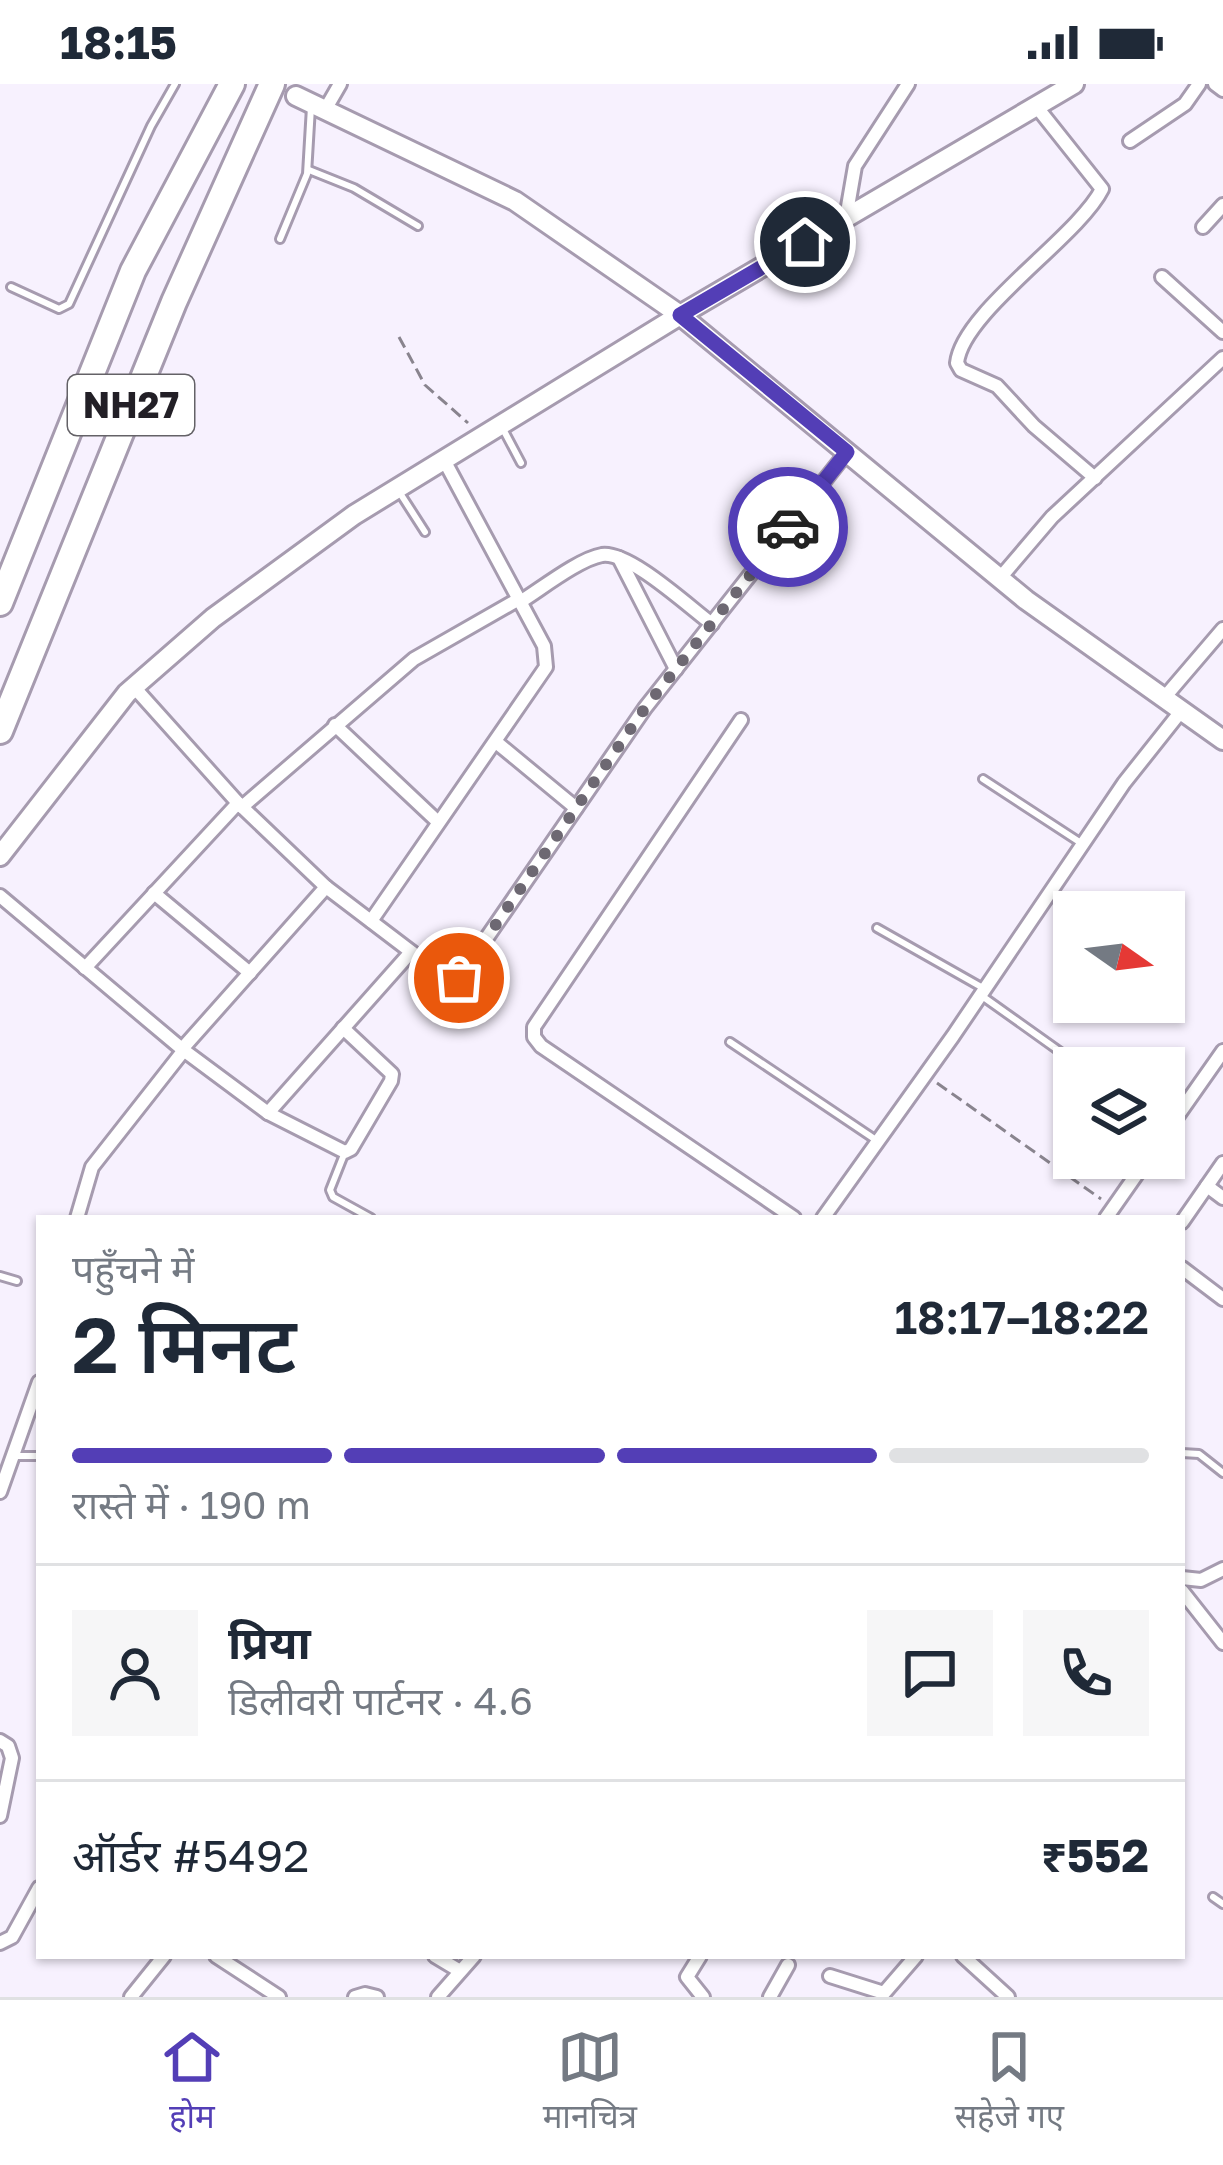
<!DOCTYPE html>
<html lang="hi">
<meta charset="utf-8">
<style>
body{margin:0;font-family:"Golos Text","Noto Sans Devanagari",sans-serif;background:#f6f6f7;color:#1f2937;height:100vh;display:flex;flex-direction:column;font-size:45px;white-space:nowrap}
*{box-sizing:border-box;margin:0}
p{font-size:39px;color:#747a83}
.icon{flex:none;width:66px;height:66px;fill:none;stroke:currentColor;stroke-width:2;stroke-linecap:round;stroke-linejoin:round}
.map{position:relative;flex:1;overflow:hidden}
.side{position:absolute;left:36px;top:1131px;width:1149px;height:744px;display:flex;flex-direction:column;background:#fff;border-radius:0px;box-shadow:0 3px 9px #0004}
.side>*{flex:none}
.needle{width:78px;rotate:104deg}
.fabs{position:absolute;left:1053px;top:807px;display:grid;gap:24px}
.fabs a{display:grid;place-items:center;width:132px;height:132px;border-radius:0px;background:#fff;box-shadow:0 3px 9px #0004;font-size:60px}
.pin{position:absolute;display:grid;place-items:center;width:102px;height:102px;color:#fff;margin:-51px;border:6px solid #fff;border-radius:50%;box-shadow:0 3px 12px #0007}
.courier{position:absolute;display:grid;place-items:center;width:120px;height:120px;margin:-60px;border:9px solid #533eb6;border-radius:50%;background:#fff;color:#222;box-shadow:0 3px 15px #0007}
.summary em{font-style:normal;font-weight:600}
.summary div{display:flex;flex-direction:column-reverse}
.summary{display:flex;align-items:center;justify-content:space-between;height:204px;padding:0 36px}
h1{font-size:78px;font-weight:600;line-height:90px}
.bar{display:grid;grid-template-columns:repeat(4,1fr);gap:18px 12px;align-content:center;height:144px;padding:0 36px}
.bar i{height:15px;border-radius:9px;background:#e0e1e3}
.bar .current{background:#533eb6}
.bar p{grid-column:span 4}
.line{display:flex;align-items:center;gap:30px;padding:0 36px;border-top:3px solid #e0e1e3}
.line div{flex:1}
.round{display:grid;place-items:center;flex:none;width:126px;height:126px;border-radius:0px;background:#f6f6f7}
.status{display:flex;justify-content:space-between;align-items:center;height:84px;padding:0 60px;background:#fff;direction:ltr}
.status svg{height:33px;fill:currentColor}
.dock{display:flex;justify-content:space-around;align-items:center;height:168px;border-top:3px solid #e0e1e3;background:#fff;font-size:33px;color:#747a83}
.dock a{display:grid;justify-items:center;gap:6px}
.dock .current{color:#533eb6}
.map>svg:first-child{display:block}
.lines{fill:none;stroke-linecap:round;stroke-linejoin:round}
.lane-casing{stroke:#a69baf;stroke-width:12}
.street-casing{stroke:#a69baf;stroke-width:18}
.secondary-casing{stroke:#a69baf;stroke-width:24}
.highway-casing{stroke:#a69baf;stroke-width:30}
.path{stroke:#89848e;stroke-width:3;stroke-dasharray:12 6;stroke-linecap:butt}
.lane{stroke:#fff;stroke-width:6}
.street{stroke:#fff;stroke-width:12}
.secondary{stroke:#fff;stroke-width:18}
.highway{stroke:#fff;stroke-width:24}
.done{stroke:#6d6872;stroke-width:12;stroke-dasharray:0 21.6}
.route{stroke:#533eb6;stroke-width:15}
.labels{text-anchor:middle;stroke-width:9;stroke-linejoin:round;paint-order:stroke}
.shield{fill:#fff;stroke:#646267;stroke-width:3}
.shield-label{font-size:36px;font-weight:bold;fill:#221f26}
</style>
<div class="status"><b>18:15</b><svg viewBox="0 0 49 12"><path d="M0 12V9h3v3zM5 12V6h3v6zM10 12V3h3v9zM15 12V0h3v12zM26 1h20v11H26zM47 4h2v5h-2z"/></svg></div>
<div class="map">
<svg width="1223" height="1913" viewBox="0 0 1223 1913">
<rect width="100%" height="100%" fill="#f7f1fe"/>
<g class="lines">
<!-- lane casing -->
<g class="lane-casing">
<g id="lane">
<path d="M309,86L354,104L418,142"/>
<path d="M280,155L307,90L311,23"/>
<path d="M11,203L59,225L69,220L151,42L175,0"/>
<path d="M503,345L521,379"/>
<path d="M398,406L425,448"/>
<path d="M983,695L1081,759"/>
<path d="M877,844L983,904"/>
<path d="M982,912L1083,984"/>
<path d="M730,958L876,1056"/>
<path d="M345,1068L330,1106L333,1113L371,1134"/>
<path d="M0,1192L17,1197"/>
<path d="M1182,1369L1199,1370L1223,1389"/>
<path d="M13,1372H39"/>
<path d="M1213,1813L1223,1820"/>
</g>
</g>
<!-- street casing -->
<g class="street-casing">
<g id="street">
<path d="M1215,0L1223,6"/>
<path d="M1036,22L1102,105C1078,153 962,228 957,279L961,286L997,302L1034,342L1095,394"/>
<path d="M325,26L340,0"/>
<path d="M1130,57L1185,20L1199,0"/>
<path d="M846,134L855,82L908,0"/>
<path d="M1203,143L1223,121"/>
<path d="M1162,193L1223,248"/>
<path d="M619,474L676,585"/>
<path d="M1000,494L1052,433L1223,274"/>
<path d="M520,518C541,505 579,475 602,471C629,467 689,523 712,540"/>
<path d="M134,603L238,719L326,803L447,895L459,894L645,624L847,368"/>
<path d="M1164,614L1223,545"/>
<path d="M741,636L534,943V953L541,962L794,1134"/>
<path d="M335,641L437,737"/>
<path d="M496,658L576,724"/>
<path d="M242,723L414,575L519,515"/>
<path d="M154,809L250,889"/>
<path d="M0,812L182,965L268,1029L345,1068L351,1065L391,997L392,990L343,944"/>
<path d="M371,837L546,583L544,562L444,376"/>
<path d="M85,884L238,719"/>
<path d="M182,965L326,803"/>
<path d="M268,1029L411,868"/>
<path d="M1164,1051L1223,967"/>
<path d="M1207,1102L1223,1114"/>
<path d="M77,1134L92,1083L184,966"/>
<path d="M823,1134L953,952L1124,699L1182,626"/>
<path d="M1106,1134L1148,1074"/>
<path d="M1182,1138L1223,1079"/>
<path d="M1182,1184L1223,1215"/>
<path d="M0,1408L39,1298"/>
<path d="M1182,1494L1201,1496L1223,1485"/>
<path d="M1182,1507L1223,1559"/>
<path d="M0,1657L8,1662L12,1674L0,1732"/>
<path d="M0,1859L12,1853L39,1804"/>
<path d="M216,1872L279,1913"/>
<path d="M435,1872L460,1887"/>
<path d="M700,1872L687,1893L703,1913"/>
<path d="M963,1872L1008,1913"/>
<path d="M830,1892L884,1909L916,1872"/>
<path d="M131,1913L164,1872"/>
<path d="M355,1913L365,1910L377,1913"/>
<path d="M438,1913L474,1872"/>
<path d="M770,1913L788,1881"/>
</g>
</g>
<!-- secondary casing -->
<g class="secondary-casing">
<g id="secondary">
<path d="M296,12L515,117L680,231L1026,516L1223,656"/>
<path d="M0,772L127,609L213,534L354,431L680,231L1074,0"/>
</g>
</g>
<!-- highway casing -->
<g class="highway-casing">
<g id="highway">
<path d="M0,519L133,187L232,0"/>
<path d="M0,647L174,218L272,0"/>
</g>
</g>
<!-- path -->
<g class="path">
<path d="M399,253L425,301L468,339"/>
<path d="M937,999L1101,1115"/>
</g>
<!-- lane -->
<use href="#lane" class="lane"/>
<!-- street -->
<use href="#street" class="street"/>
<!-- secondary -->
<use href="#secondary" class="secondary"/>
<!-- highway -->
<use href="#highway" class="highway"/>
</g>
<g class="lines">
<!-- done -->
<path class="done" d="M459,894L645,624L788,443"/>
<!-- route -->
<path class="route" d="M788,443L847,368L680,231L805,158"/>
</g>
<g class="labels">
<!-- shield labels -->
<rect class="shield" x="68" y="291" width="126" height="60" rx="9"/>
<g class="shield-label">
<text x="131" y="334">NH27</text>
</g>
</g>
</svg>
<div class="fabs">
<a><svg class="needle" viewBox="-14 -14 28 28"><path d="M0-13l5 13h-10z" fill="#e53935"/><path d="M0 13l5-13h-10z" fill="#747a83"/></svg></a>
<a><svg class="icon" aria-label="layers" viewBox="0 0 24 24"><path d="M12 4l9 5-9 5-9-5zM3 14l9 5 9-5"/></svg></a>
</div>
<div class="pin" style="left:459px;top:894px;background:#ea580c"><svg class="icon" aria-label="bag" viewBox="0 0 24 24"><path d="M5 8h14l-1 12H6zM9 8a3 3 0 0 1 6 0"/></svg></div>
<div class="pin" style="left:805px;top:158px;background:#1f2937"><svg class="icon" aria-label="home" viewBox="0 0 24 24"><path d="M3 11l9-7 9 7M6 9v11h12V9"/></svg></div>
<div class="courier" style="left:788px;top:443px"><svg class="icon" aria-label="car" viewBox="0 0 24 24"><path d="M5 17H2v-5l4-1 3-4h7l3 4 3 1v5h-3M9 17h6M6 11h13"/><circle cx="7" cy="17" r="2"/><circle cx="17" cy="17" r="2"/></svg></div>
<section class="side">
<div class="summary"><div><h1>2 मिनट</h1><p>पहुँचने में</p></div><em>18:17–18:22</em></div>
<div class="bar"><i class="current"></i><i class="current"></i><i class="current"></i><i></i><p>रास्ते में · 190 m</p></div>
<div class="line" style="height:216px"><a class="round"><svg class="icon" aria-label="person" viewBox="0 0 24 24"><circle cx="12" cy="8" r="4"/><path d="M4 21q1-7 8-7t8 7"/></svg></a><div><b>प्रिया</b><p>डिलीवरी पार्टनर · 4.6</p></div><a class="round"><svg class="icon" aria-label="chat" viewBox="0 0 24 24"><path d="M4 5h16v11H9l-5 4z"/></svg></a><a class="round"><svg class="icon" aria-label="phone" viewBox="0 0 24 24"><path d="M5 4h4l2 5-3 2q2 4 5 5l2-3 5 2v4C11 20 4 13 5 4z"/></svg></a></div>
<div class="line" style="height:156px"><div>ऑर्डर #5492</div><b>₹552</b></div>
</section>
</div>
<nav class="dock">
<a class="current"><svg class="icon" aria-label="home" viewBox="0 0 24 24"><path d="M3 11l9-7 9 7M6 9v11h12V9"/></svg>होम</a>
<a><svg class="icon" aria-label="map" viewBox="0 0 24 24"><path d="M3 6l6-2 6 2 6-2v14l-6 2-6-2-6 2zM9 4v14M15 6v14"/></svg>मानचित्र</a>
<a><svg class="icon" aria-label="saved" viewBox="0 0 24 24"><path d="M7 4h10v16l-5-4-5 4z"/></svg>सहेजे गए</a>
</nav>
